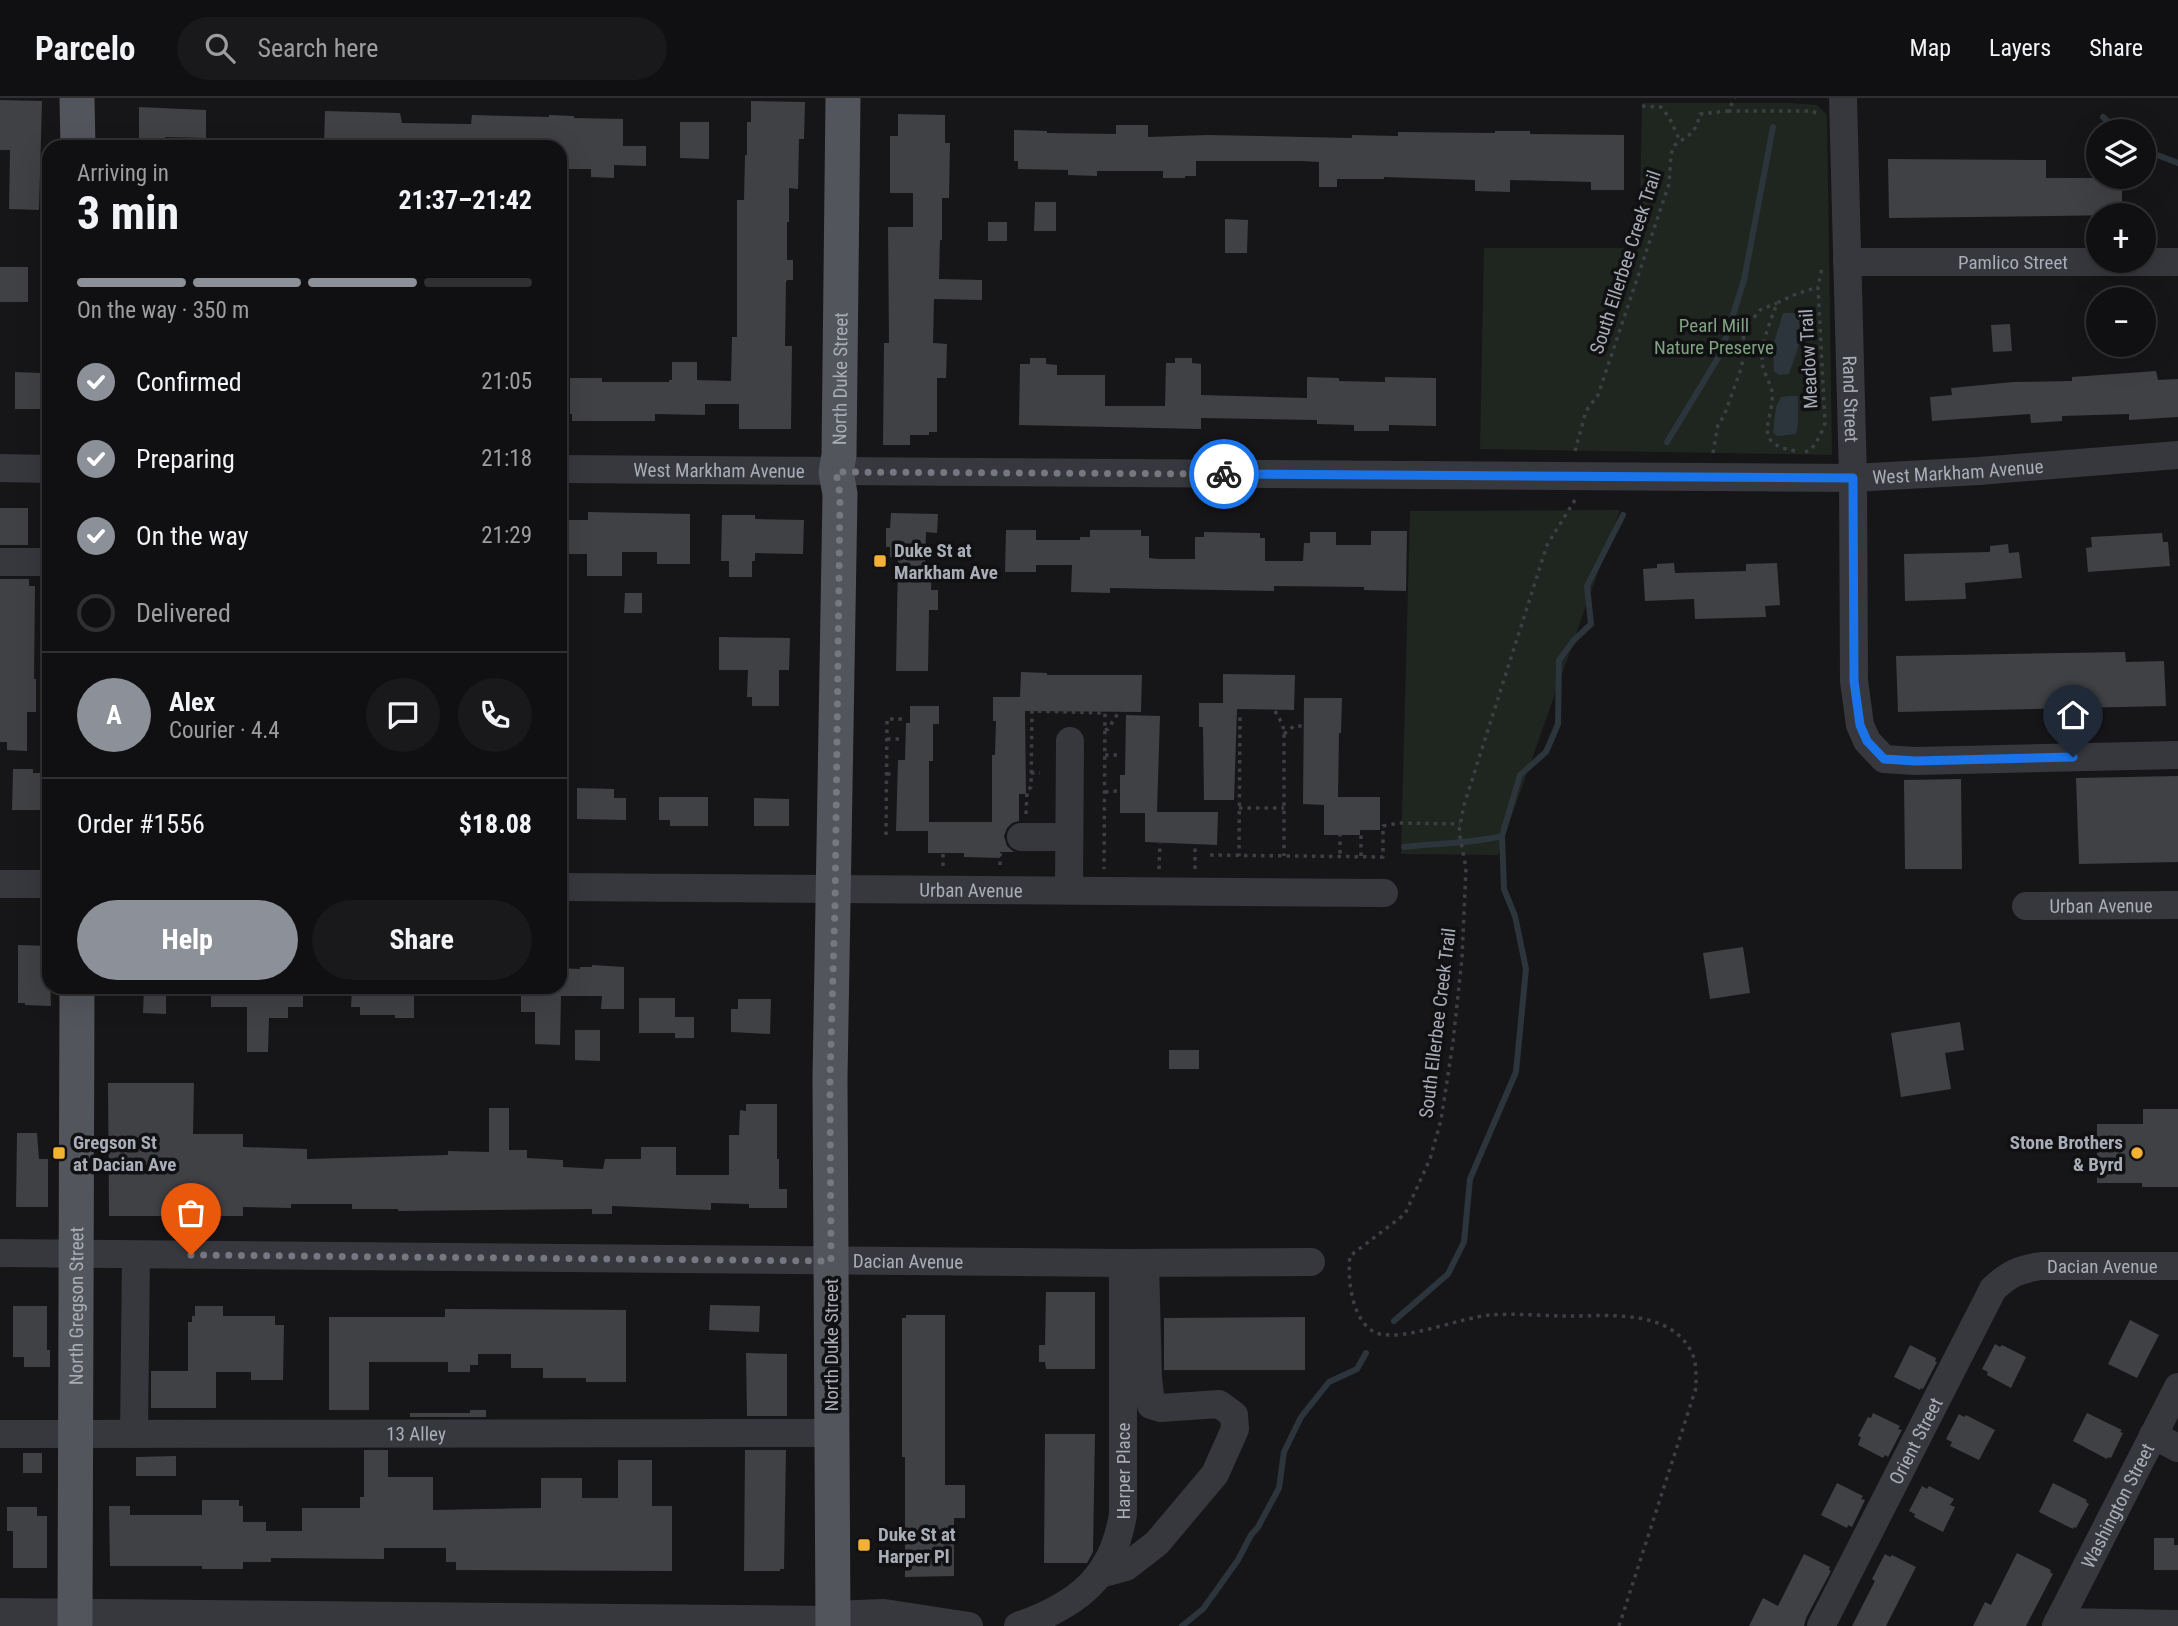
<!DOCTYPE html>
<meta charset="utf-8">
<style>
body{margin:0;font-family:"Roboto Condensed",sans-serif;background:#19191b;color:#f1f3f6;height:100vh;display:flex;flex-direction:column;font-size:26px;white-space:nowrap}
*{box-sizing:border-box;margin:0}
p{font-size:23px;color:#9c9d9f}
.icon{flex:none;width:38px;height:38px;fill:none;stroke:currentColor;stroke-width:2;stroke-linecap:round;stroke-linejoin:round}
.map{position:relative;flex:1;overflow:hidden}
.side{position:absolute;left:42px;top:42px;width:525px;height:854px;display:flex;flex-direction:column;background:#101012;border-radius:21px;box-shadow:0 7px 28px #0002,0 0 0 2px #303032}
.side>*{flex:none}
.controls{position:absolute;left:2086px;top:21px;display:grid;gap:14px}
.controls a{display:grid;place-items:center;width:70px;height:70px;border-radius:50%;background:#101012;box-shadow:0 7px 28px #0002,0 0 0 2px #303032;font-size:35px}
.pin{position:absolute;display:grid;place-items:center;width:60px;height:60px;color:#fff;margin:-72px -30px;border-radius:50% 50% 50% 0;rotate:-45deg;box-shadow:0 0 7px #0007}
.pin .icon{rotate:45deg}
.courier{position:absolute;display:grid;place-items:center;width:70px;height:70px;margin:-35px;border:5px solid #1a73e8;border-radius:50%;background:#fff;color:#222;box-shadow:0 2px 9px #0007}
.head em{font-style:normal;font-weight:700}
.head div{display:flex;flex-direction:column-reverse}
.head{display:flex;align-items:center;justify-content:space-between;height:119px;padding:0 35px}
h1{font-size:46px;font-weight:700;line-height:52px}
.bar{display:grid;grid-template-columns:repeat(4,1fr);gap:10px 7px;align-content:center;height:84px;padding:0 35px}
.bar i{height:9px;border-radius:5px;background:#303032}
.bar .selected{background:#8c9099}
.bar p{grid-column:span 4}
.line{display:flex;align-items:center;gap:18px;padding:0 35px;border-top:2px solid #303032}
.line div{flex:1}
.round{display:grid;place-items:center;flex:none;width:74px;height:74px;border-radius:37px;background:#19191b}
ol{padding:0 35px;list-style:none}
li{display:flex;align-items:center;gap:21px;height:77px}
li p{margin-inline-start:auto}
li .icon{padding:7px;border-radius:50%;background:#8c9099;color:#fff;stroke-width:4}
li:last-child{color:#9c9d9f}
li i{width:38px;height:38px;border:4px solid #303032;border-radius:50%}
.cta{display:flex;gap:14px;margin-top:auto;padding:14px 35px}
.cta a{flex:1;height:80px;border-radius:42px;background:#8c9099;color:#fff;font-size:28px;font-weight:700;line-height:80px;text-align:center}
.cta a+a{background:#19191b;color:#f1f3f6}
header{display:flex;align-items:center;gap:42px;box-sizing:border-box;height:98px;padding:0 35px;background:#101012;border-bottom:2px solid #303032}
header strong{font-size:33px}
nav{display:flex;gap:38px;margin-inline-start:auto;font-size:24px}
.search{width:490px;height:63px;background:#19191b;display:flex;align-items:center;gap:18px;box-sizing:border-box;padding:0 24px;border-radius:38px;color:#9c9d9f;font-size:26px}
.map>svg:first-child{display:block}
.green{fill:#1e261f}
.water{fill:#2c353c}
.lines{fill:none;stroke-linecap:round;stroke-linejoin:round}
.stream{stroke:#2c353c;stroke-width:6}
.building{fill:#404145}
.path{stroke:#3d3f44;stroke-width:3.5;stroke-dasharray:3.5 5;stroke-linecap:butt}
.minor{stroke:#37383d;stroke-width:28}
.major{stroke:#53555c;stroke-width:35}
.done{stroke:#757880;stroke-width:7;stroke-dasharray:0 12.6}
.route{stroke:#1a73e8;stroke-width:9}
.poi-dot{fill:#f2b134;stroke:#111113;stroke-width:2.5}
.labels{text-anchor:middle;stroke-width:7;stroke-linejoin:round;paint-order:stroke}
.street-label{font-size:19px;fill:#a8adb8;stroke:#111113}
.park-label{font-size:19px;fill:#7fa381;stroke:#111113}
.poi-label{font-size:19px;font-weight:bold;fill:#a8adb8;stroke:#111113;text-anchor:start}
</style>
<header>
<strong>Parcelo</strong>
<div class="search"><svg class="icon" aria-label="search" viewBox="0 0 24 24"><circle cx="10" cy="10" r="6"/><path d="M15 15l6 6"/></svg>Search here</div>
<nav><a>Map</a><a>Layers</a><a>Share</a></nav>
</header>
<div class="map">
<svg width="2178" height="1528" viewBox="0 0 2178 1528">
<rect width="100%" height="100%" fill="#161618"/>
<!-- green -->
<g class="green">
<path d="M1642,5H1790L1817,7L1827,17L1832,357L1480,351L1484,150H1639Z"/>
<path d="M1620,412L1498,757L1401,756L1410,413Z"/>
</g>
<!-- water -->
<g class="water">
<path d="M1783,215H1793L1799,217C1806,237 1795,257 1789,276L1779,277L1774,273L1773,248Z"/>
<path d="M1789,298H1798V326L1796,336L1777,338L1773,334L1776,309L1781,299Z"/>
</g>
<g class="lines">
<!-- stream -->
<g class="stream">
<path d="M2103,19L2118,33"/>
<path d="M2144,52L2178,65"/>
<path d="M1667,344L1721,255L1744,182L1773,29"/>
<path d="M1404,749C1437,745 1470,746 1502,738"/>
<path d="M1394,1223L1448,1176L1464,1144L1470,1081L1516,974L1526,871L1515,818L1504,791L1502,738L1520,677L1546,654L1558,626L1559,562L1574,542L1591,526L1587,488L1623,417"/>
<path d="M1182,1528L1203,1511L1238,1462L1251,1437L1258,1429L1279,1390L1284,1354L1301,1319L1329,1284L1357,1271L1366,1255"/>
</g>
</g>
<!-- building -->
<g class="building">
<path d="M0,2L42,3L39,112L9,111L10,52H0Z"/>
<path d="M751,3L805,4L804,41H799L798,91L789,90V124H787V162H793V182H787L786,184L785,248H792L791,331H739V306H705V317L655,316V323H572V316H570V280H602V284H669V282H672V264H697V282L731,283L732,239H737V102H744L745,57H747V24H751Z"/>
<path d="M139,9L206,12V40L165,39V42H139Z"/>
<path d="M325,13L400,15L402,25L471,26L472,17L549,19V17L574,18V20L623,21V48H646V68L614,67V80L591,79V71H560V49H324Z"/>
<path d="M898,16L945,17V45H950L949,100H942V142H940L939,181L982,182V202L934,201L933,245L947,246L946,280H937V334H929V337H910V347H883L884,245H889L888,129H913V95H890V38H898Z"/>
<path d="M680,24H709V61L680,60Z"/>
<path d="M1116,27H1148V39L1208,37L1352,40V37L1398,38V34L1495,35V33H1530V36L1624,37V92H1591V84L1510,82V94L1475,93V82L1384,79V81H1337V89H1319V64L1302,63H1196V78H1185V80H1163V73H1097V78L1068,77V72L1018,71V63H1014V32L1047,33V35L1116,36Z"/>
<path d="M1888,61L2046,62V80H2122V117L1889,120Z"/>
<path d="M1035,104H1056V133H1034Z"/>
<path d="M1225,121L1248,122L1247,155H1225Z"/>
<rect x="988" y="124" width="19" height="19"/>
<rect x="0" y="169" width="28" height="35"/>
<path d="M2010,226L2012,253L1993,254L1991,227Z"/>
<path d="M1030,260H1046V266L1057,267V277H1105V308H1165L1166,265H1175V260H1192V265L1201,266V297L1307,300V279L1339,280V283L1385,284V279L1436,280V328L1389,327V333H1354V327L1317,326V322L1201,320V331L1019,327L1020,266H1030Z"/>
<path d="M2156,273L2158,282L2178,281V319L2129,322V316L2062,318V323L2031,325L2030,316L1932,323L1930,299L1952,297L1951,290L2013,284L2072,283V279Z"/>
<path d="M15,274L41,275L40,311H15Z"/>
<rect x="0" y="410" width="28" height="37"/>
<path d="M588,414L690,416V466H657V454H622V478H587V456H560V422H588Z"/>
<path d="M891,415L938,416L937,435L926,434L925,472H932L931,492H938V512H929L928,573H896L898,459H890V449H886V430H890Z"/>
<path d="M722,417H755V421L804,422L803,456L755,455V463H752V479H729V463H721Z"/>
<path d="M1006,432H1036V442H1080V439H1090V432H1141V438H1149V460L1159,461H1195V439H1204V434L1260,435V440H1265V463H1303L1304,445H1310V434H1336V447H1371V433H1407L1406,493L1364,492V489L1274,488V493L1110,490V495L1071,494L1072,467H1036V474H1005Z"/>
<path d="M2162,435L2163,444H2168L2170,468L2088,474L2086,450L2092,449L2091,439Z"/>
<path d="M2008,446L2009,455L2019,454L2022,480L1965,485L1966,501L1905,503L1904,456L1990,454V448Z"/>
<path d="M1674,465L1675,475L1746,473V466L1777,465L1780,507L1765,508L1766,519L1695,521L1694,501L1645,503L1643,471L1657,470V466Z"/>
<path d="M0,481H29V488H35L34,581H36V614H27V653L7,652V644H0Z"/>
<path d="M625,495H642V515H624Z"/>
<path d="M719,539L790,540L789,572H779V608H752V599H747L748,572H719Z"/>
<path d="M2125,554L2126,564L2164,563L2166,608L1898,614L1896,558Z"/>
<path d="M1021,574L1047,575V577H1142L1141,614L1025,613L1026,696H1019V723L1012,725L1007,730L1004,738L1007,748L1014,754H1000V760L964,759V755H928V733H896L898,662H905L906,625H910V608H939V626H933V663H929V724H992V657H995L996,623H993V599H1020Z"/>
<path d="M1223,576L1295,577L1294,612L1237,611L1234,702H1204L1203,629H1199V605H1223Z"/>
<path d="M1304,600H1342L1341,635H1339L1338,699H1380V732H1360V737H1324V707L1303,706Z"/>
<path d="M1126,617L1160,618L1157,714H1218L1217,747L1145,744V715H1120V677H1125Z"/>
<path d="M13,671H33V675H46V712H12Z"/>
<path d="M2178,678V764L2079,766L2076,680Z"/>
<path d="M1961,681L1962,771H1905L1904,682Z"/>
<path d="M577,690L614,691V700H626V722L577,721Z"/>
<path d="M659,699H708V728H670V722H659Z"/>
<path d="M754,700L789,701V728H754Z"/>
<path d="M18,847L49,848L51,908L25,907V905H18Z"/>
<path d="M1743,849L1750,895L1710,901L1703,855Z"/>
<path d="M592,867L624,869V911H601L602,898H561L560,947L535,946V914H521V889H560V870L580,871V869H592Z"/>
<path d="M144,889H166V916L143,915Z"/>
<path d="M211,889L303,891V909H288V920H269L268,954H247V909H211Z"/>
<path d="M352,889H414V920H395V917H360V909H351Z"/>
<path d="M639,900H675V919H694V940H675V935H639Z"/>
<path d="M738,901H771L770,936L731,934V911H738Z"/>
<path d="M1960,924L1964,952L1945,955L1951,991L1901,999L1891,935Z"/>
<path d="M575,932H600V963L575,962Z"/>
<rect x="1169" y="952" width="30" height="19"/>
<path d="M108,985H194L193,1036H243V1049L307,1051V1061L448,1057V1053L489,1054V1010H509V1052H527V1060L563,1062V1069L603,1071L605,1061H641V1049H676V1077H729V1037H739L740,1012L746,1013V1006H777V1061H779V1091H787V1110H749V1106L711,1105V1112L612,1108V1116H592V1111L398,1113V1111H352V1106H291V1110L243,1109V1118H109Z"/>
<path d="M2143,1011H2178V1089H2142V1085H2097V1026H2143Z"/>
<path d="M17,1035H37L39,1061H48V1109H16Z"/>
<path d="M1046,1194H1095V1271H1046L1045,1264H1039V1247H1045Z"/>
<path d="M710,1207L760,1208L759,1234L709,1232Z"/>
<path d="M13,1208H47V1252H50V1269H24V1259H13Z"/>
<path d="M195,1208H223V1218H275V1227H284L283,1282H251V1274H216V1310H151V1273H188V1224H192V1218H195Z"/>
<path d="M445,1211L626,1212V1284H586V1280H543V1270H511V1256H478V1267H470V1274H448V1264H369V1312H329V1219H445Z"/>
<path d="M906,1217H945V1387H965V1420H954V1478L905,1479V1359H902V1220H906Z"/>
<path d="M1305,1219V1272H1164V1220Z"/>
<path d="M2130,1222L2159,1237L2137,1280L2108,1266Z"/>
<path d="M1995,1246L2000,1249L2002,1247L2026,1259L2011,1290L1987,1277L1988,1274L1982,1271Z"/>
<path d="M1910,1247L1936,1260L1935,1263L1937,1264L1923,1291L1921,1290L1920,1292L1894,1279Z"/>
<path d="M746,1255L787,1256V1318H745H747Z"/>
<path d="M470,1312H486V1319H410V1315H470Z"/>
<path d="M1873,1315L1900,1328L1898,1331L1902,1332L1888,1359L1885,1357L1883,1360L1858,1347L1861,1339L1858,1338L1868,1319L1871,1320Z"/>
<path d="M2087,1315L2122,1332L2120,1334L2123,1335L2111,1360L2108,1359L2107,1361L2073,1343Z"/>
<path d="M1959,1316L1964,1319L1966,1317L1995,1332L1979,1362L1950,1348L1952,1344L1946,1341Z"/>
<path d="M1045,1336H1095L1093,1454L1087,1465H1044Z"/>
<path d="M364,1352H388V1379H433V1412L541,1410V1380H582V1400H618V1362H652V1408H672V1473L456,1472V1464H446V1450H384V1461L271,1460V1464H243V1471H202V1468H110L109,1408H130V1417H202V1402H239V1408H243V1424H266V1433H302V1410H360V1399H364Z"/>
<path d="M745,1352H786L784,1471H780V1473H744Z"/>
<rect x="23" y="1355" width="19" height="20"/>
<path d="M176,1358V1378H136V1359Z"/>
<path d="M1837,1385L1863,1398L1861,1401L1865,1402L1852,1429L1848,1427L1847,1430L1821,1417Z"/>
<path d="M2053,1385L2087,1402L2086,1404L2089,1406L2076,1430L2074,1429L2073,1431L2039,1414Z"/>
<path d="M1922,1388L1927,1391L1929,1388L1954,1401L1950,1407L1955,1409L1943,1434L1914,1419L1915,1416L1909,1413Z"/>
<path d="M7,1409H37V1418H47V1470H13V1433H7Z"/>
<path d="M2154,1440H2174V1447H2178V1472H2154Z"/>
<path d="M2017,1455L2051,1472L2050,1474L2053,1476L2026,1528H1973L1985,1504L1991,1507Z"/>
<path d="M1804,1456L1830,1469L1829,1472L1831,1473L1806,1520L1804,1528H1749L1763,1500L1778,1508Z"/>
<path d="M1885,1456L1890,1459L1892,1457L1916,1469L1886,1528H1852L1875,1483L1872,1481Z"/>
</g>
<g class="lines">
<!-- path -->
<g class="path">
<path d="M1642,8L1661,9L1669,19L1680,43"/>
<path d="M1728,13H1811L1820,16"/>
<path d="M1575,353L1586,313L1598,297L1669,86L1671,56L1675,47L1692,35L1697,27L1700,16L1728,13L1735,0"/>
<path d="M1795,353C1749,345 1775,321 1772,294C1770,283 1762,273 1762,263C1761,243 1771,223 1777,205L1796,196L1818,189"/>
<path d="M1805,354L1811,352L1820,338L1825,325L1818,189L1822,170"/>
<path d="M1713,355L1718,326L1724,318L1742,268L1744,232L1760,212L1777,205"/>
<path d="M1575,402L1547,447L1464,707L1459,733L1466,770L1462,860L1453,944L1441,1022L1430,1061L1405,1116L1350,1158C1347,1181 1352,1229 1380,1236C1407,1242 1460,1220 1490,1217C1516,1215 1544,1218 1570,1218C1609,1218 1669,1211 1691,1253C1697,1264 1696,1278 1696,1290L1619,1528"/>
<path d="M1275,613L1283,627L1284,636V758"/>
<path d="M1232,619H1240L1239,758"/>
<path d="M1105,632L1108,631L1122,609"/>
<path d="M1284,636L1294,628H1303"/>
<path d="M887,641H901"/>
<path d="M1105,657H1122"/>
<path d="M1031,675H1040"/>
<path d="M887,676H895"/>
<path d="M1105,694L1117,693"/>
<path d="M1239,710H1284"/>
<path d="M1026,716L1027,693L1031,689L1032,613L1105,615L1104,771"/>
<path d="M1340,735V758"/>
<path d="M886,737L887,621H903"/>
<path d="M1000,755V768"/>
<path d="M1210,757L1383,759V728L1399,725L1460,726"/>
<path d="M1361,758V734"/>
<path d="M943,768V756"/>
<path d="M1159,771L1160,745"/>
<path d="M1195,771V749"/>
</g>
<!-- minor -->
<g class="minor">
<path id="s1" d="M1843,0L1853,380L1854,583L1860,627L1867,643L1884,661L1915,663L2178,657"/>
<path id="s2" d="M1847,164H2178"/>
<path d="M0,370L49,371"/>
<path id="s3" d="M560,371L1853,380L1979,373L2178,357"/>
<path d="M0,464H49"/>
<path d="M1021,739H1069"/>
<path d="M0,786H49"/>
<path id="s4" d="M560,789L1384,795"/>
<path d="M1069,792L1070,643"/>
<path id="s5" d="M2026,808L2178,807"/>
<path id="s6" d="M0,1155L1123,1165L1311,1164"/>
<path id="s7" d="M0,1336L831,1335"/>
<path d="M134,1336L136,1157"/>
<path d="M2153,1337L2178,1350"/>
<path d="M1100,1476L1126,1469L1157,1445L1215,1376L1235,1331L1234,1317L1219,1306L1161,1310L1151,1307L1148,1279L1145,1165"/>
<path d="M0,1514L833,1522"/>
<path d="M833,1517L884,1515L969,1528"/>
<path d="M2058,1524L2178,1526"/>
<path id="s8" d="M1018,1528C1077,1507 1113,1480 1123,1416V1165"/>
<path id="s9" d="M1821,1528L1993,1191C2009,1176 2019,1171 2041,1168H2178"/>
<path id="s10" d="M2056,1528L2178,1289"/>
</g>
<!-- major -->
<g class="major">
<path d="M77,0L78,49"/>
<path id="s11" d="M75,1528L77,889"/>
<path id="s12" d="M833,1528L830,981L840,396L836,374L839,357L843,0"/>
</g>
</g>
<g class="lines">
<!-- done -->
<path class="done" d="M191,1157L831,1163L830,981L835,806L840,396L836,374L1224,376"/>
<!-- route -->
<path class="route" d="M1224,376L1853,380L1854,583L1860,627L1867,643L1884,661L1915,663L2073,659"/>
</g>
<!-- markers -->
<g class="poi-dot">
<rect x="873" y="456" width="14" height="14" rx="3.5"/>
<rect x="52" y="1048" width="14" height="14" rx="3.5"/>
<circle cx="2137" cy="1055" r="7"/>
<rect x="857" y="1440" width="14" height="14" rx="3.5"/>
</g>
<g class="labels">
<!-- street labels -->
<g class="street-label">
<text transform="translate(1625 164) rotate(-72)" y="7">South Ellerbee Creek Trail</text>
<text dy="7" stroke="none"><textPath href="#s2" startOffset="166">Pamlico Street</textPath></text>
<text transform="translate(1808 261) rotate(-93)" y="7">Meadow Trail</text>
<text dy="7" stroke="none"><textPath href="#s12" startOffset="1248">North Duke Street</textPath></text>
<text dy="7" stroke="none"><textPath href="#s1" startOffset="301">Rand Street</textPath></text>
<text dy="7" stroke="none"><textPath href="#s3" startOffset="159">West Markham Avenue</textPath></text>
<text dy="7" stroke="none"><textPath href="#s3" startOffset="1398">West Markham Avenue</textPath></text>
<text dy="7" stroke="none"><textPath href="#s4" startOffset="411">Urban Avenue</textPath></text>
<text dy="7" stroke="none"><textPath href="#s5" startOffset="75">Urban Avenue</textPath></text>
<text transform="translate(1437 925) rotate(-83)" y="7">South Ellerbee Creek Trail</text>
<text dy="7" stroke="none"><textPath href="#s6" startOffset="908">Dacian Avenue</textPath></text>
<text dy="7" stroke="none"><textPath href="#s9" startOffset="494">Dacian Avenue</textPath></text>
<text dy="7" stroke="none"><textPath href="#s11" startOffset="320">North Gregson Street</textPath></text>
<text transform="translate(831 1247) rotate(-90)" y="7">North Duke Street</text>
<text dy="7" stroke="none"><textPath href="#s7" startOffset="416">13 Alley</textPath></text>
<text dy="7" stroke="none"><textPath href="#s9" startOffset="208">Orient Street</textPath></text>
<text dy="7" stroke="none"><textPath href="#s8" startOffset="206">Harper Place</textPath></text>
<text dy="7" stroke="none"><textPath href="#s10" startOffset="135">Washington Street</textPath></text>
</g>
<!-- park labels -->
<g class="park-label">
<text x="1714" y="234">Pearl Mill<tspan x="1714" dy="22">Nature Preserve</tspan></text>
</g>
<!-- poi labels -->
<g class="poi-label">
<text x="894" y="459">Duke St at<tspan x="894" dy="22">Markham Ave</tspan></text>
<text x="73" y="1051">Gregson St<tspan x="73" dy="22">at Dacian Ave</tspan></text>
<text x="2123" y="1051" text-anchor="end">Stone Brothers<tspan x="2123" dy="22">&amp; Byrd</tspan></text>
<text x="878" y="1443">Duke St at<tspan x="878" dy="22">Harper Pl</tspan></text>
</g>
</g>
</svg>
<div class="controls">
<a><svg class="icon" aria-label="layers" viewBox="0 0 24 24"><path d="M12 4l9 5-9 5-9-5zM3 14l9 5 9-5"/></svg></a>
<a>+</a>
<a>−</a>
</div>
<div class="pin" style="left:191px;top:1157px;background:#ea580c"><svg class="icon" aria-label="bag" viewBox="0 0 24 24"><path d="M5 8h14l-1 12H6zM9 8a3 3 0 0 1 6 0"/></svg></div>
<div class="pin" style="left:2073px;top:659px;background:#1f2937"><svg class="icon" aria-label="home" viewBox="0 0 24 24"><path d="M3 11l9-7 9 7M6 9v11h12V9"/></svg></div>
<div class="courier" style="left:1224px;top:376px"><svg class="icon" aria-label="bike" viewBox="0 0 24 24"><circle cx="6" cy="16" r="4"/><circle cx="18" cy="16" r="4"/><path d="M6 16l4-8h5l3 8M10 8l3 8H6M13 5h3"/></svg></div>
<section class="side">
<div class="head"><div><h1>3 min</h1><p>Arriving in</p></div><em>21:37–21:42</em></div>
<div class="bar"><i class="selected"></i><i class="selected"></i><i class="selected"></i><i></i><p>On the way · 350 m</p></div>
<ol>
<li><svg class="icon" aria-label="check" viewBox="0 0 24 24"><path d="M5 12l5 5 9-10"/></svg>Confirmed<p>21:05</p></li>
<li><svg class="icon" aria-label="check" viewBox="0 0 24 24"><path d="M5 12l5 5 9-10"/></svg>Preparing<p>21:18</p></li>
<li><svg class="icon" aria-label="check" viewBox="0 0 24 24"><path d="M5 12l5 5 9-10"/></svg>On the way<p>21:29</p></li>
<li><i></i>Delivered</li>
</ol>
<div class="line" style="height:126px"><b class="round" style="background:#8c9099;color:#fff">A</b><div><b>Alex</b><p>Courier · 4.4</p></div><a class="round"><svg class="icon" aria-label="chat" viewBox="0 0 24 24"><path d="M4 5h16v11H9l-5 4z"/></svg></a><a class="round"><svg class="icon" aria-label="phone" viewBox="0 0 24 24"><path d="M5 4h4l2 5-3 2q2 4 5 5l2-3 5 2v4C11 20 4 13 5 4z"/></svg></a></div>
<div class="line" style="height:91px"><div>Order #1556</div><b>$18.08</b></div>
<div class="cta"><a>Help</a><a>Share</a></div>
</section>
</div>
